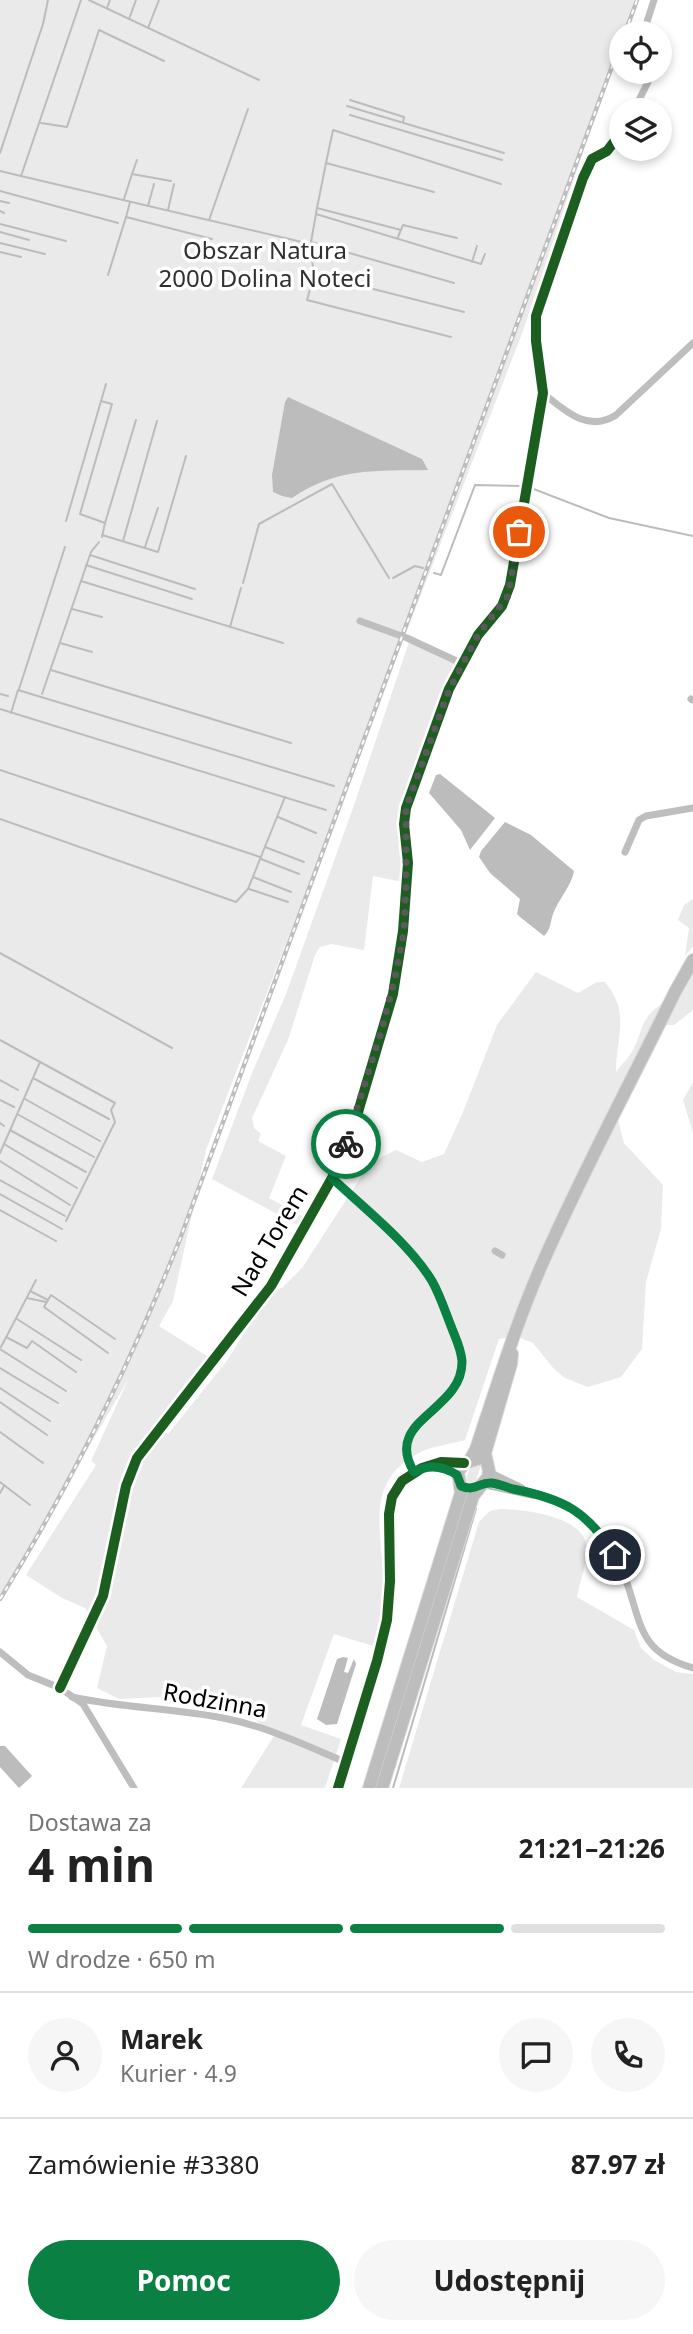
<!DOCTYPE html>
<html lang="pl">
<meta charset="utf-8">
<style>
body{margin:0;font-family:"Noto Sans",sans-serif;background:#f6f6f6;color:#222;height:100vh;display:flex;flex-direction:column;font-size:26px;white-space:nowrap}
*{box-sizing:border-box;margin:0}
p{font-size:23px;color:#767676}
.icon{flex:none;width:38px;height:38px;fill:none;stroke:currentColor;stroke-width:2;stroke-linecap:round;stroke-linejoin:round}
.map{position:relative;height:1788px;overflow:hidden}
.panel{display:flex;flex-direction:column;background:#fff;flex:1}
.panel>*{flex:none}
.controls{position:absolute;left:609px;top:21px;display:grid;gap:14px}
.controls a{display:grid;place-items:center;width:63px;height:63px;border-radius:50%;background:#fff;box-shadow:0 4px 10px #0003;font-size:35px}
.pin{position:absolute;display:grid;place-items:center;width:60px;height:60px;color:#fff;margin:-30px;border:4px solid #fff;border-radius:50%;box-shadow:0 2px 7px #0007}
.courier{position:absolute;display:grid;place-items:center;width:70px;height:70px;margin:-35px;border:5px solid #0b8043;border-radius:50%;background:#fff;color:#222;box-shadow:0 2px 9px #0007}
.overview em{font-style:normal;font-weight:700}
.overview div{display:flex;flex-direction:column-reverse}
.overview{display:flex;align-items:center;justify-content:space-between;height:119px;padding:0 28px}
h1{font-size:46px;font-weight:700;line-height:52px}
.bar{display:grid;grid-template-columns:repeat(4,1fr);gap:10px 7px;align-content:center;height:84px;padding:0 28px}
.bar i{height:9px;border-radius:5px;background:#e0e0e0}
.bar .on{background:#0b8043}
.bar p{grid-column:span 4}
.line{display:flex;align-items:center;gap:18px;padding:0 28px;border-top:2px solid #e0e0e0}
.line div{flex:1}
.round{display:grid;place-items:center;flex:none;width:74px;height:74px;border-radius:37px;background:#f6f6f6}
.action{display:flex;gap:14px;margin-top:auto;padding:14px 28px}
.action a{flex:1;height:80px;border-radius:42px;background:#0b8043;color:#fff;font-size:28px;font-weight:700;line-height:80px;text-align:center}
.action a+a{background:#f6f6f6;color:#222}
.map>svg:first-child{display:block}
.green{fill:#eaeaea}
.water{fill:#bcbcbc}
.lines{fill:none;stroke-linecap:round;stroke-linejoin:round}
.stream{stroke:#bcbcbc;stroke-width:2}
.trunk-casing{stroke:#dbdbdb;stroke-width:14}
.minor{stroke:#bebebe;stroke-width:7}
.trunk{stroke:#bdbdbd;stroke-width:12}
.rail-casing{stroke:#bdbdbd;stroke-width:4.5}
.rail{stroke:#fff;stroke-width:2;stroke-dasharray:5;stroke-linecap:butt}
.cycleway-casing{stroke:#fff;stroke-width:15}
.cycleway{stroke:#1b5e20;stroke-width:10}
.done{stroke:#595959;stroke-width:7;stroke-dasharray:0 12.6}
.route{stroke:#0b8043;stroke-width:9}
.labels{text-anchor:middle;stroke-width:7;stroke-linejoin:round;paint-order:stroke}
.park-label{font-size:24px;fill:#303030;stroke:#fff}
.street-label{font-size:24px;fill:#000;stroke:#fff}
</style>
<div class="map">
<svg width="693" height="1788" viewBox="0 0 693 1788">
<rect width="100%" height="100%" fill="#fff"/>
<!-- green -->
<g class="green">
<path d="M0,0H634L523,331L206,1150L173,1301L159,1326L210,1358L156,1427L168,1434L226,1362L271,1291L282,1288L302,1268L370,1163L396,1150L422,1162L444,1154L463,1112L497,1025L536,972L578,993L597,982H605C631,1014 616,1035 616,1072C621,1065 629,1058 633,1050C644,1028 640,1018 663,1003L613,1101L624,1143L663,1185L661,1229L646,1282L642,1349L621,1377L588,1387L565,1378L554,1369L533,1343L516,1336L499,1339L465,1440C451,1444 432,1446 419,1453C360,1484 385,1536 383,1588C383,1607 378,1627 373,1646L334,1634L301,1725L341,1739L325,1788H241L274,1736L249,1714L162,1697L119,1699L97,1688L107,1646L85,1608L62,1598L26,1575L96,1465L91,1461L128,1380L0,1598Z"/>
<path d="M409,642L459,666L401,806L398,829L403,863V882L373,876L364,950L331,944L320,947L315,955L288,1040L252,1118L254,1128L261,1134L258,1141L286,1156L269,1198L308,1219L303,1228L212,1179L252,1073L286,994L353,808Z"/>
<path d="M693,899V946L685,956L689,928L678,920L684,905Z"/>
<path d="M693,974V1010L674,1025H666L678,997Z"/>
<path d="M693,1082V1133L683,1100Z"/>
<path d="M479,1463L481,1465L476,1481L472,1485L465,1482L471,1465Z"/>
<path d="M500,1509C522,1509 582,1516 586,1544C588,1562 580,1580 577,1597L634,1630L641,1648L654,1660L676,1672L693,1674V1788H399L479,1522L490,1511Z"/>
</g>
<!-- water -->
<g class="water">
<path d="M288,397L422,459L428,470C377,471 337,467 292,498L282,496L273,492L272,475L285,402Z"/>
<path d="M440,774L495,818L470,850L461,830L429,793L436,775Z"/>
<path d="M505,822L531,835L574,871C572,885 558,900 553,914C550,923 551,929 544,936L520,917L517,914L520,899L490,873L479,857L481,851Z"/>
<path d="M343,1657L348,1658L344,1672L348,1673L354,1659L356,1664L337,1724L326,1725L317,1719L337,1659Z"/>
<path d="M0,1746H5L32,1776L19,1788L0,1767Z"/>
</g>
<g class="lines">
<!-- stream -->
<g class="stream">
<path d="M89,0L259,80"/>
<path d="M107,8L110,0"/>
<path d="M129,19L136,0"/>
<path d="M148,28L159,0"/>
<path d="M350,100L404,117L403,122"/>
<path d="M347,106L504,153"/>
<path d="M350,115L502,160"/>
<path d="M41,123L67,127L99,30L164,61"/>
<path d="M0,153L43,24L48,0"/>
<path d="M326,163L333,130L501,184"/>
<path d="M0,171L21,176L81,0"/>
<path d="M132,174L137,160"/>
<path d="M21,176L302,242"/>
<path d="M0,191L118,223"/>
<path d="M124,199L132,174L171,181"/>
<path d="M0,201L9,203"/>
<path d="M130,202L126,217L212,239"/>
<path d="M148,206L154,184"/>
<path d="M317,208L401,230"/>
<path d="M168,210L174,184"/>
<path d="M0,211L4,213"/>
<path d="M316,213L326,163L434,192"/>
<path d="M209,220L248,109"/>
<path d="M0,224L66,241"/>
<path d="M0,232L29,240"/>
<path d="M398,237L403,225L457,238"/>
<path d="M311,242L316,214L481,264L485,254"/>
<path d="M0,243L45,254"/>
<path d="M306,244L310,245L311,242L454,283"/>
<path d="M310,245L314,274L464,312"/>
<path d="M0,252L21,257"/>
<path d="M472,262L477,246"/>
<path d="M108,275L126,217"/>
<path d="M314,275L307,300L451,337"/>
<path d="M101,401L112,404L80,514L105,523L102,537"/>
<path d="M531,488L609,518L693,536"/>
<path d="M66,521L106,384"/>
<path d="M105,523L136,420"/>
<path d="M102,535L158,552L186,456"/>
<path d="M123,541L157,421"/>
<path d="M145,547L158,508"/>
<path d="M90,555L195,589"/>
<path d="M86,565L192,599"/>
<path d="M434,573L441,575L475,485L521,486"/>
<path d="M393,578L415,566L423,568"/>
<path d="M81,581L91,552L99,542"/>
<path d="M243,583L259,524L332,484L389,578"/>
<path d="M72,609L102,617"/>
<path d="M230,627L241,588"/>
<path d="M60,643L92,652"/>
<path d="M51,670L291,743"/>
<path d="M19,689L65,547"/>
<path d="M0,694L8,696"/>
<path d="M42,694L81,581L283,643"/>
<path d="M0,709L326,810"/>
<path d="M11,713L18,690L334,786"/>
<path d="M0,770L260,857"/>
<path d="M278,817L316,833"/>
<path d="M0,819L236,902L248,889L285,797"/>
<path d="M265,847L304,862"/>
<path d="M261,859L299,874"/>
<path d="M253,877L291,892"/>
<path d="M249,889L288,902"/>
<path d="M0,953L172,1048"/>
<path d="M0,1040L115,1103L111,1110L115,1122L66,1221"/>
<path d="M33,1078L109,1119"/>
<path d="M0,1080L18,1090"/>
<path d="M25,1099L100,1141"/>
<path d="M0,1100L14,1107"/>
<path d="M19,1115L94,1157"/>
<path d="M0,1123L4,1126"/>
<path d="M10,1130L86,1172"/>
<path d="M4,1144L77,1188"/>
<path d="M0,1153L40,1062"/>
<path d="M0,1161L70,1205"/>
<path d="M0,1180L65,1216"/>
<path d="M0,1194L62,1229"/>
<path d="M0,1210L56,1241"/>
<path d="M30,1291L48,1300L51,1295L115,1339"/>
<path d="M27,1298L46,1302"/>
<path d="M48,1300L44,1307L108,1353"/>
<path d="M17,1319L81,1360"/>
<path d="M6,1337L27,1348L32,1341L76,1372"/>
<path d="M1,1347L36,1280"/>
<path d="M0,1349L66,1391"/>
<path d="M0,1368L58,1403"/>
<path d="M0,1388L50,1421"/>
<path d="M0,1402L47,1435"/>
<path d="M0,1432L43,1463"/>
<path d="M0,1482L30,1505"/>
<path d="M487,1488L533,1498"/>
<path d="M0,1493L4,1486"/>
<path d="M547,1501L553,1503"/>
<path d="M582,1520L598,1537"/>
<path d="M393,1788L476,1509"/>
</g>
<!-- trunk casing -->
<g class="trunk-casing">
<g id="trunk">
<path d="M470,1460L476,1449C497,1386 516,1323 543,1262C583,1171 631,1082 675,992L693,960"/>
<path d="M369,1788L461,1493L458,1472L464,1463L478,1459"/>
<path d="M382,1788L473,1496L488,1477L489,1471L485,1453L511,1364L512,1354"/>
</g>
</g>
<!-- minor -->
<g class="minor">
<path d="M645,33V28L654,0"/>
<path d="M634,110L648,82L649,72"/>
<path d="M543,393C565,411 588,433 616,415L693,343"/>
<path d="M360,621L407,638L463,664"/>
<path d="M691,699L693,700"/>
<path d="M625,852L639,820L646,816L693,808"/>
<path d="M332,1178C364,1208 409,1243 432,1281C440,1295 445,1311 451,1326C455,1337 461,1348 462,1361C463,1412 382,1419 414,1472"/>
<path d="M495,1251L502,1255"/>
<path d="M430,1466L448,1470L457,1475"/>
<path d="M489,1472L522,1488"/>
<path d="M484,1483C495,1484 505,1488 515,1489C571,1498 607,1526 626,1580C642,1626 639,1652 693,1668"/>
<path d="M0,1652L28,1675L60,1688L83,1704L134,1788"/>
<path d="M60,1688L103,1596L126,1486L137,1458L271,1286L332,1178L353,1129L393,994L403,931L408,863L404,824L406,808L449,689L478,635L502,606L510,585L543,393L536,341V316L583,178L592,159L607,151L621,133"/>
<path d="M72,1697C122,1708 173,1708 223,1718C266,1726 305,1745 345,1762"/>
<path d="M338,1788L377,1661L387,1620L390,1581L389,1514L392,1497L402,1481L422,1468L441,1462L463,1463"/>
</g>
<!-- trunk -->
<use href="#trunk" class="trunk"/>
<!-- rail casing -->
<g class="rail-casing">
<g id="rail">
<path d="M625,33L637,0"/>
<path d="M0,1599C71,1484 130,1365 180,1239L621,42"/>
</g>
</g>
<!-- rail -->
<use href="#rail" class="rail"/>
<!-- cycleway casing -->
<g class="cycleway-casing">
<g id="cycleway">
<path d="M60,1688L103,1596L126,1486L137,1458L271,1286L332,1178L353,1129L393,994L403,931L408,863L404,824L406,808L449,689L478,635L502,606L510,585L543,393L536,341V316L583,178L592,159L607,151L621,133"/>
<path d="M338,1788L377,1661L387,1620L390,1581L389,1514L392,1497L402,1481L422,1468L441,1462L464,1463"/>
</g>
</g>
<!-- cycleway -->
<use href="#cycleway" class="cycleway"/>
</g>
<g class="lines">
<!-- done -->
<path class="done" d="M346,1144L382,1029L396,973L404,932L406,886V808L449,690L478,635L508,596L519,532"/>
<!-- route -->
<path class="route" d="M346,1144L332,1178C364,1208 409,1243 432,1281C440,1295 445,1311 451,1326C455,1337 461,1348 462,1361C463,1412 382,1419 414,1472C429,1464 443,1466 457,1475L461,1486C476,1492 478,1482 492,1483C499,1484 506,1487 513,1489C564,1499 587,1511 615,1555"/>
</g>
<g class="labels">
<!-- park labels -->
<g class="park-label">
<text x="265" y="259">Obszar Natura<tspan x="265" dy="28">2000 Dolina Noteci</tspan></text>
</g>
<!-- street labels -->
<g class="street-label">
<text transform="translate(270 1241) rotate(-59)" y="8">Nad Torem</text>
<text transform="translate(215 1701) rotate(10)" y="8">Rodzinna</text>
</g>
</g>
</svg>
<div class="controls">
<a><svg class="icon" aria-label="locate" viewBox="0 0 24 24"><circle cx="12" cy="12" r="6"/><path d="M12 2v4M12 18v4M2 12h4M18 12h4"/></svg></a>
<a><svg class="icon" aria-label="layers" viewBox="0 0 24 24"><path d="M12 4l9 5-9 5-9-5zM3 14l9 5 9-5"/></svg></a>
</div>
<div class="pin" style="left:519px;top:532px;background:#ea580c"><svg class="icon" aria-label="bag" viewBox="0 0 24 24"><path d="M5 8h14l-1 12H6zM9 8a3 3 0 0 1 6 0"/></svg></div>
<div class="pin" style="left:615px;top:1555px;background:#1f2937"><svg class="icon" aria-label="home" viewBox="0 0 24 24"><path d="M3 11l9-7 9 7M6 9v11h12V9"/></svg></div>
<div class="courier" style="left:346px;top:1144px"><svg class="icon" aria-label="bike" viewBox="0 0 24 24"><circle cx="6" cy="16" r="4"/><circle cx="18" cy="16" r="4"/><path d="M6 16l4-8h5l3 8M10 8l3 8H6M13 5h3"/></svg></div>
</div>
<section class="panel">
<div class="overview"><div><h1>4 min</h1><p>Dostawa za</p></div><em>21:21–21:26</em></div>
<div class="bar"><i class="on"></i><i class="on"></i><i class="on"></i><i></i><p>W drodze · 650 m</p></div>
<div class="line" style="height:126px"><a class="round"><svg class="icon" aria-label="person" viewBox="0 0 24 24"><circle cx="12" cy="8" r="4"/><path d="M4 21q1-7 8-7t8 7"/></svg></a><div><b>Marek</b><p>Kurier · 4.9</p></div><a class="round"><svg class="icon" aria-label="chat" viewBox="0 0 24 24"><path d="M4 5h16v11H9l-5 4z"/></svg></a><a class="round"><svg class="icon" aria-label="phone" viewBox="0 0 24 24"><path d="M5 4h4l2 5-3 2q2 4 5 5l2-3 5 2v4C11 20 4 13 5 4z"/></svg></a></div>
<div class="line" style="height:91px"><div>Zamówienie #3380</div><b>87.97 zł</b></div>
<div class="action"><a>Pomoc</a><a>Udostępnij</a></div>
</section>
